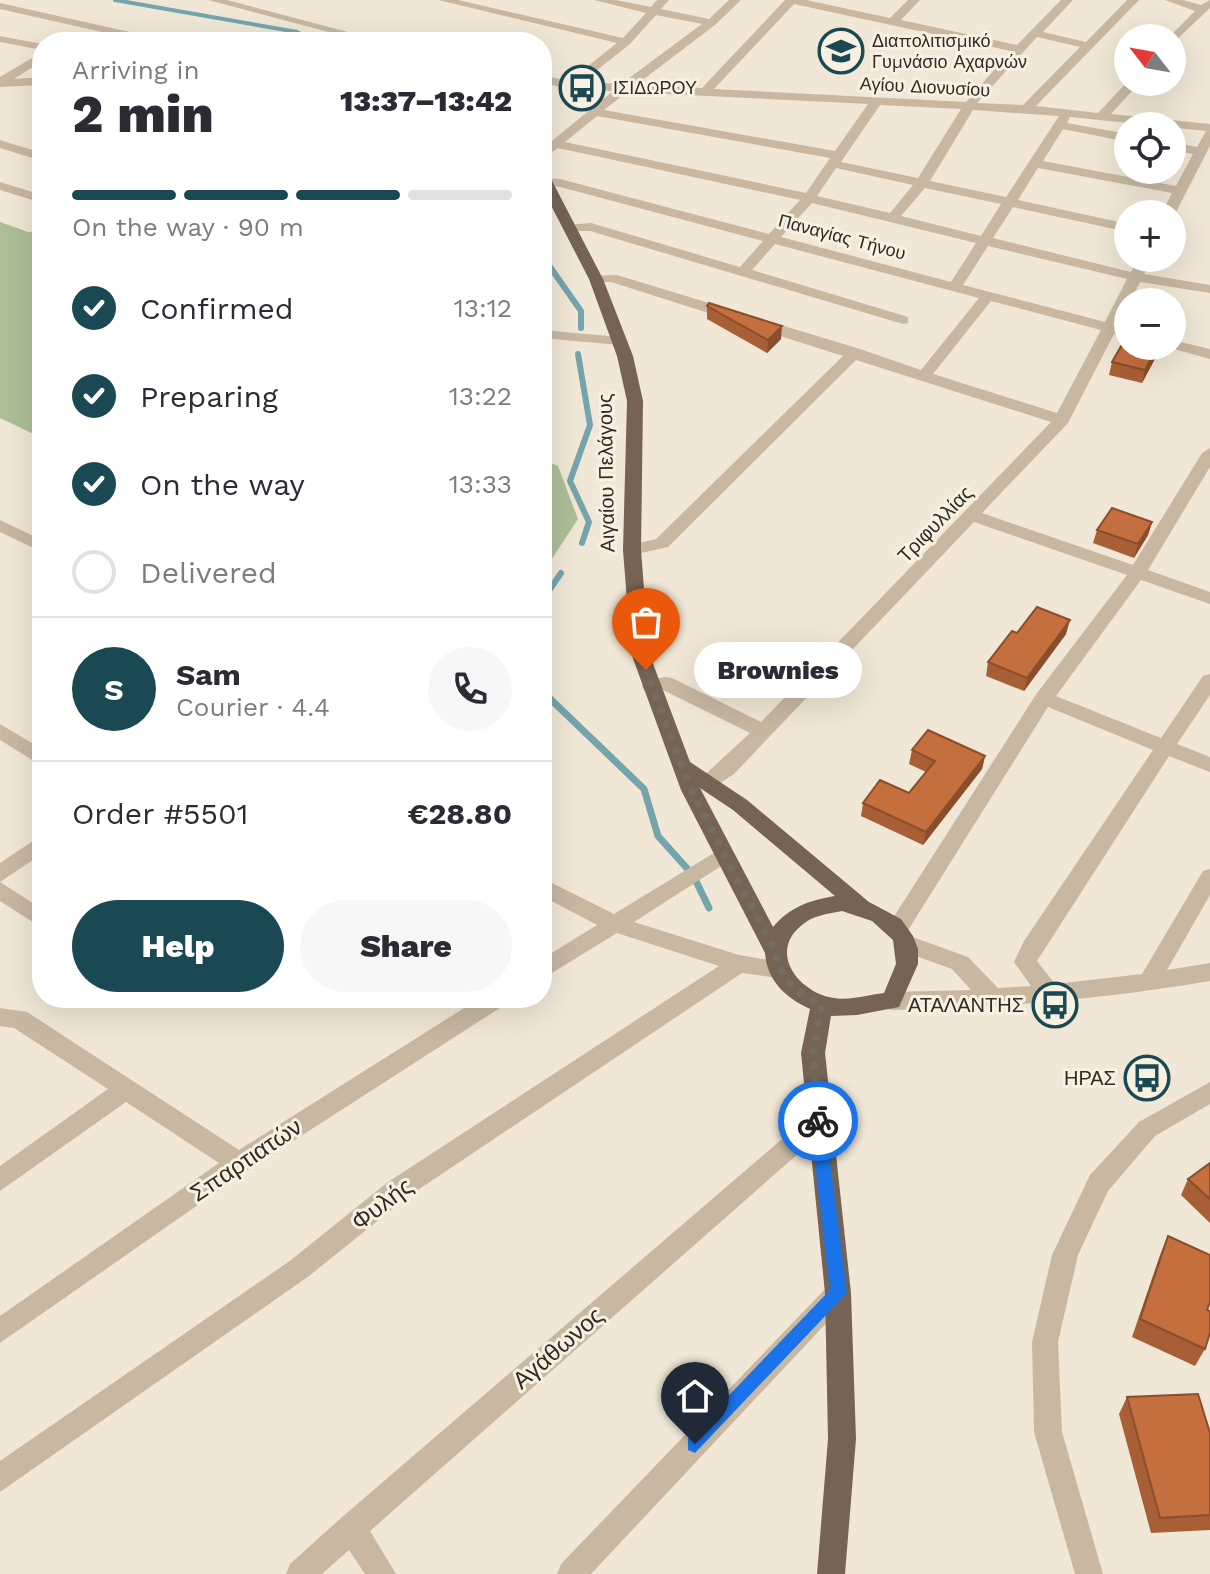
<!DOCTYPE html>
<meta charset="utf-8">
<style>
body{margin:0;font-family:"Work Sans",sans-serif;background:#f7f7f7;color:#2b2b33;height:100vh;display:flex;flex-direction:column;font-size:30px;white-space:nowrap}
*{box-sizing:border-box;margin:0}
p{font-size:26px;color:#7c7c81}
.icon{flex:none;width:44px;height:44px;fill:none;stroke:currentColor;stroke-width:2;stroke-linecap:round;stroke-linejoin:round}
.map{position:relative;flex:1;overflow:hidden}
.sheet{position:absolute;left:32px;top:32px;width:520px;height:976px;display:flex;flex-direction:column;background:#fff;border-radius:32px;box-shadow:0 8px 32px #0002}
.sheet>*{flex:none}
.needle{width:52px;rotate:301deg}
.tools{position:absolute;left:1114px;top:24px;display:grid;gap:16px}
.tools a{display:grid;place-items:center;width:72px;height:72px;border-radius:50%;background:#fff;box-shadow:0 8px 32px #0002;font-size:40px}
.pin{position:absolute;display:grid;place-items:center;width:68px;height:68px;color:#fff;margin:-82px -34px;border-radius:50% 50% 50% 0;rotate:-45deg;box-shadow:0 0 8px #0007}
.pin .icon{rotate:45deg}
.courier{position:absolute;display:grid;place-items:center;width:80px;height:80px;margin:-40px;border:6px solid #1a73e8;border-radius:50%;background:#fff;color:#222;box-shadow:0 2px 10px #0007}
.bubble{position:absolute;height:56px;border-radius:28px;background:#fff;box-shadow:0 8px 32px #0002;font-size:26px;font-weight:800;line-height:56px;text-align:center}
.overview em{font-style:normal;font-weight:800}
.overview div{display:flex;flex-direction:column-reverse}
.overview{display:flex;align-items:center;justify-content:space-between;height:136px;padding:0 40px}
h1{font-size:52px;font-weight:800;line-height:60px}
.bar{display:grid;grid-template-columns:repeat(4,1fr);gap:12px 8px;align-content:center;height:96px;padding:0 40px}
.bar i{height:10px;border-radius:6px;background:#e1e1e2}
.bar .current{background:#1b4953}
.bar p{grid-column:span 4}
.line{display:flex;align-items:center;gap:20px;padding:0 40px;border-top:2px solid #e1e1e2}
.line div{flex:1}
.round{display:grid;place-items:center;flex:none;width:84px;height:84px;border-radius:42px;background:#f7f7f7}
ol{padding:0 40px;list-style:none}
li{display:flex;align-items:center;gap:24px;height:88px}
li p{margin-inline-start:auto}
li .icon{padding:8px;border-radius:50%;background:#1b4953;color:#fff;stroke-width:4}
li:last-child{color:#7c7c81}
li i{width:44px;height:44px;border:4px solid #e1e1e2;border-radius:50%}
.primary-button{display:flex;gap:16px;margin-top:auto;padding:16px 40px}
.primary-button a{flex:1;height:92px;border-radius:48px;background:#1b4953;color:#fff;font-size:32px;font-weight:800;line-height:92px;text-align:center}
.primary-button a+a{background:#f7f7f7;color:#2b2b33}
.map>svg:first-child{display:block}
.green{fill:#adbf97}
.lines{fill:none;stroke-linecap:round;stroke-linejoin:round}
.stream-far2{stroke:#75a4ad;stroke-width:4}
.stream-far1{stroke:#75a4ad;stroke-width:6}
.stream{stroke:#75a4ad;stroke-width:7}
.minor{fill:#c8b8a2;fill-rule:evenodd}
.major{fill:#756356;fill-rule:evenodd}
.wall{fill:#a95f36}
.shaded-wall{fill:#8a4e2c}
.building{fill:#c56f3f;stroke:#8a4e2c;stroke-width:2}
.route{fill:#1a73e8}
.done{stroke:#746d63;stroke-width:8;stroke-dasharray:0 14.4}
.labels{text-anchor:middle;stroke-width:6;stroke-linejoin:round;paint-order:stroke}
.far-poi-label{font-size:18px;fill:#322b25;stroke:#f8f1e2;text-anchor:start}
.far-street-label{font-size:18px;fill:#322b25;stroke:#f8f1e2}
.street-label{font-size:20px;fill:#322b25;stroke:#f8f1e2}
.poi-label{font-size:20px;fill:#322b25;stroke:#f8f1e2;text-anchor:end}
.near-street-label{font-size:24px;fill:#322b25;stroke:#f8f1e2}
</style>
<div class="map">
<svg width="1210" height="1574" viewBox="0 0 1210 1574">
<rect width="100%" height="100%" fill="#f0e7d6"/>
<!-- green -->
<g class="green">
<path d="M0,222L28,232L42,231V438L0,418Z"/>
<path d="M542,460L558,466L578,519L542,574Z"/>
</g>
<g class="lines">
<!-- stream-far2 -->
<g class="stream-far2">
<path d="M115,0L297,32L316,42"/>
<path d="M542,215L549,266"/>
</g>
<!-- stream-far1 -->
<g class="stream-far1">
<path d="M548,264L581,311V328"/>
<path d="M578,354L590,425L570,481L589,522L582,543"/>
<path d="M542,601L561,573"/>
</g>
<!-- stream -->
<path class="stream" d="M542,691L644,789L658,836L693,875L709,908"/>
<!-- minor -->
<g class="minor">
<path d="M208,0H227L386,42H366Z"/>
<path d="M438,0H458L623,38L646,13L594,0H616L651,7L657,0H669L661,9L709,19L729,0H741L715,25L636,85L702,88L785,0H806L890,18L908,0H920L901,20L1017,45L1061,0H1073L1043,32L1086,42L1127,0H1139L1036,106L1098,113L1128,81L1140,82L1111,114L1210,124V146L1175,214L1172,217V214H1161L1172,193L1038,168L1018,200L1128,224V232L1013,207L993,238L1131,272L1138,258H1152L1144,274L1210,285V293L1140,282L1118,326L1128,328V337L1114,334L1068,423L982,513L1133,565L1202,453L1210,448V467L1148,570L1210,592V604L1141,580L1056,696L1161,738L1203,676L1210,674V695L1177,744L1210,757V772L1169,756L1037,961L1055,984L1142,974L1203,871L1210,869V895L1167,970L1210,963V981C1104,999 998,1008 891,1010L883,1007L880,1001L883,995L891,992L971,990L952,969L899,950L896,944L899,938L907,935L968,957L998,988L1031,986L1014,962L1024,941L1153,750L1048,707L905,935H889L886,929L1037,693L1127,575L974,522L734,774L714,787H700L697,782L750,733L663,690L644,691L642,686L644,681L665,677L672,678L761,722L1051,422L856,360L668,547L632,555L626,554L623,550L626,546L656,539L843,356L611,282H591V276L617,275L860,349L921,370L979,298L775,244L752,270L908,317V323L903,324L590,231H567V225L591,223L740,267L763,241L560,187L542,186V178L560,179L769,234L800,200L558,148L542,159V149L613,91L571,89L542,83V75L569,81L617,43ZM794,4L1011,51L966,102L714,89ZM656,15L702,24L621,84L582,82L630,44ZM1037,37L1080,47L1023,105L977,103ZM627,92L868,104L835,151L604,110ZM880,105L961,109L918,178L841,162ZM973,110L1059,116L1006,197L930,181ZM597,116L830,158L806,193L565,142ZM1070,117L1206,131L1197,147L1172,142V150L1193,154L1176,186L1043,161L1063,129L1128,142V134L1067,123ZM836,168L913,185L890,213L817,196ZM925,188L1001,204L981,236L901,216ZM812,203L976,243L951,282L781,237ZM988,246L1127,279L1105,322L963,285ZM991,301L1101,330L1057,413L933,374Z"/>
<path d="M1165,0H1183L1201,5L1210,0V8L1172,44V38H1168L1195,11Z"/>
<path d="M0,3L161,39L167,42H146L0,9Z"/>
<path d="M0,36L42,44V50L0,42Z"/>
<path d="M42,52V61L14,79L42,77V85L0,87V77Z"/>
<path d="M0,140L42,153V161L0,148Z"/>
<path d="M0,182L42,195V203L0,190Z"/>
<path d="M542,330L619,337L626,341L619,345L542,338Z"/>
<path d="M1172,340L1210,349V359L1167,347L1172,346Z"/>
<path d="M0,520L42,540V552L0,532Z"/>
<path d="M0,724L42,749V766L0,740Z"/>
<path d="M42,835V854L0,882V863Z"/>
<path d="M722,848L729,851L732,856L729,861L634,922L739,955L787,963L790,969L787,975L779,978L742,973L406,1198L309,1276L0,1492V1461L291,1260L388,1182L719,966L617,933L542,979V959L597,925L542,896V878L614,914Z"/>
<path d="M0,882L42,909V928L0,901Z"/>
<path d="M480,998H509L506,1004L248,1170L0,1343V1316L219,1163L126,1102L0,1191V1166L108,1089L14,1028L0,1026V1008L27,1012L239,1150Z"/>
<path d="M1210,1082V1104L1155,1136L1108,1191L1078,1255L1058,1342L1062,1432L1103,1574H1075L1034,1432L1032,1342L1052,1255L1090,1175L1139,1122Z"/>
<path d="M818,1112L826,1115L830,1122L826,1129L370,1531L396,1574H365L349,1550L322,1574H286L290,1564L341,1518L810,1115Z"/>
<path d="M838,1281L847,1285L851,1293L847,1301L591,1574H557L561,1564L829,1285Z"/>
</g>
<!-- major -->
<path class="major" d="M542,171L549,175L603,279L633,356L643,401L641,550L649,653L690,762L747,800L869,902L901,919L913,936L918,949V964L899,1007L857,1015L831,1016L825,1053L851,1293L856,1439L845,1574H817L828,1439L825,1293L801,1053L810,1009C786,998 767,981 765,953L681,790L631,653L623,550L627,401L617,356L589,279L542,188ZM700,788L733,810L835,896C810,900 790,907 773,927ZM842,911L872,921L893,940L896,964L884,993C866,995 847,1002 829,997C796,989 769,951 802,925C813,915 828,914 842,911Z"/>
</g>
<!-- wall -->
<g class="wall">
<path d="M707,306L781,339L767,353L707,319Z"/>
<path d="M1128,346H1160L1157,355L1142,383L1109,375L1112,362Z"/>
<path d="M1152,522L1148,535L1134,558L1093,543L1097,530Z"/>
<path d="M1017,633L1066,634L1024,691L986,676L988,662Z"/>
<path d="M912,750L985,756L982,769L923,845L861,816L863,803L909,793L926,772L909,764Z"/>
<path d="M1210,1163V1223L1181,1195L1188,1179Z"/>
<path d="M1168,1236L1207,1310L1205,1349L1195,1366L1132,1337L1160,1255Z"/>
<path d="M1127,1397L1210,1433V1530L1151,1533L1119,1414Z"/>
</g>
<!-- shaded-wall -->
<g class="shaded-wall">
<path d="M782,326L781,339L767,353L768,340Z"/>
<path d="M1158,346H1160L1157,355L1142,383L1145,370Z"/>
<path d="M1152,522L1148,535L1134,558L1138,544Z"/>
<path d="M1070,620L1066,634L1024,691L1027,678Z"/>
<path d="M985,756L982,769L923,845L926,832Z"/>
</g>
<!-- building -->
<g class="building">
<path d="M709,303L782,326L768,340L707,306Z"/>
<path d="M1128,334V346H1158L1145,370L1112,362Z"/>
<path d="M1112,508L1152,522L1138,544L1097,530Z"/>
<path d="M1037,607L1070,620L1027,678L988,662L1012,631L1017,633Z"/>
<path d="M928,730L985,756L926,832L863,803L880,780L909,793L935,761L912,750Z"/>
<path d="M1210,1163V1199L1188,1179Z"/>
<path d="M1168,1236L1210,1255V1302L1207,1310L1210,1311V1333L1205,1349L1140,1319Z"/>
<path d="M1198,1394L1210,1433V1515L1160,1518L1127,1397Z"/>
</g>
<!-- route -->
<path class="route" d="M818,1114L825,1121L847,1293L695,1453L688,1450V1438L830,1290L810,1121Z"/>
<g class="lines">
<!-- done -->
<path class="done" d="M646,670L691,790L775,951C781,980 796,993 822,1005L813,1053L818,1121"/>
</g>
<!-- icons -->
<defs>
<g id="school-ring" transform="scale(2.3)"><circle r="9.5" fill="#f8f1e2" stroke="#1b4953" stroke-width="1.5"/><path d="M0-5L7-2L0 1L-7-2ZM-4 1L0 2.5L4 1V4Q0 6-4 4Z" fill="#1b4953"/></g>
<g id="bus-ring" transform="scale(2.3)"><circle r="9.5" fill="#f8f1e2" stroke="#1b4953" stroke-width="1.5"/><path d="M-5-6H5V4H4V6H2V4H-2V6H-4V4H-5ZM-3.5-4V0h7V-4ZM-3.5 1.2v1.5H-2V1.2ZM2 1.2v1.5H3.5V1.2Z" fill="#1b4953"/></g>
</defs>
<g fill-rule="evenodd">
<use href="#school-ring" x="841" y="51"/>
<use href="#bus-ring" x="582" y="88"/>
<use href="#bus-ring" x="1055" y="1005"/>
<use href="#bus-ring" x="1147" y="1078"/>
</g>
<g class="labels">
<!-- far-poi labels -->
<g class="far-poi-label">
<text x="872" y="47">Διαπολιτισμικό<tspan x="872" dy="21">Γυμνάσιο Αχαρνών</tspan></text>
<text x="613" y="94">ΙΣΙΔΩΡΟΥ</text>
</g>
<!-- far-street labels -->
<g class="far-street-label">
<text transform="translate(925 87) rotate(3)" y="6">Αγίου Διονυσίου</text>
<text transform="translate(842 237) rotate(15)" y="6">Παναγίας Τήνου</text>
</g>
<!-- street labels -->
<g class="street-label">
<text transform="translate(606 473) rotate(-91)" y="7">Αιγαίου Πελάγους</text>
<text transform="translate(935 524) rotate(-46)" y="7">Τριφυλλίας</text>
</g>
<!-- poi labels -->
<g class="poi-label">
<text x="1024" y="1012">ΑΤΑΛΑΝΤΗΣ</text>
<text x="1116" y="1085">ΗΡΑΣ</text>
</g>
<!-- near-street labels -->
<g class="near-street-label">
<text transform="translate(246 1160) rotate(-34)" y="8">Σπαρτιατών</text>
<text transform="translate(382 1204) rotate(-37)" y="8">Φυλής</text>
<text transform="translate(558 1348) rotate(-41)" y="8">Αγάθωνος</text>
</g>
</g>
</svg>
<div class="tools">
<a><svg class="needle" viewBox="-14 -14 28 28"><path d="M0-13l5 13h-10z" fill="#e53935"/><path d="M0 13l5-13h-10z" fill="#7c7c81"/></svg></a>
<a><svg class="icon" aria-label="locate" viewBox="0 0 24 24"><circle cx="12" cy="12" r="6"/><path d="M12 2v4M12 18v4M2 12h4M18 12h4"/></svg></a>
<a>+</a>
<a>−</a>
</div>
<div class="pin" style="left:646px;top:670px;background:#ea580c"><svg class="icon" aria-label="bag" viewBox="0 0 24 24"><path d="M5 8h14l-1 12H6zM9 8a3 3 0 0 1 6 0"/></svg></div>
<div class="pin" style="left:695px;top:1444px;background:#1f2937"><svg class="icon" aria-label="home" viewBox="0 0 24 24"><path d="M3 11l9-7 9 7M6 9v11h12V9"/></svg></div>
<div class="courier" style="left:818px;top:1121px"><svg class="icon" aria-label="bike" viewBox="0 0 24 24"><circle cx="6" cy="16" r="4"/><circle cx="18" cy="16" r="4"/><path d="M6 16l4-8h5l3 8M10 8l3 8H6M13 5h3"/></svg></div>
<div class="bubble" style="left:694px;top:642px;width:168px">Brownies</div>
<section class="sheet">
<div class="overview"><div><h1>2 min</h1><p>Arriving in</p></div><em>13:37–13:42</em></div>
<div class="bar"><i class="current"></i><i class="current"></i><i class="current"></i><i></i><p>On the way · 90 m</p></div>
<ol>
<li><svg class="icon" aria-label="check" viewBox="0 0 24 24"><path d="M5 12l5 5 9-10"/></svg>Confirmed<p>13:12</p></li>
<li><svg class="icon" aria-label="check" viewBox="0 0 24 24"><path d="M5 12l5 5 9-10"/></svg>Preparing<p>13:22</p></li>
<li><svg class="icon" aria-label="check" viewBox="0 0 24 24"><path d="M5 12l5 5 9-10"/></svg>On the way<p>13:33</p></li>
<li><i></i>Delivered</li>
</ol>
<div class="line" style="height:144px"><b class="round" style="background:#1b4953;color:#fff">S</b><div><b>Sam</b><p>Courier · 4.4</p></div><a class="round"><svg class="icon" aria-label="phone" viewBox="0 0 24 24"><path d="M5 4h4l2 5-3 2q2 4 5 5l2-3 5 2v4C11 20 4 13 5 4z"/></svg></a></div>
<div class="line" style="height:104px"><div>Order #5501</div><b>€28.80</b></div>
<div class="primary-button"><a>Help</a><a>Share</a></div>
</section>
</div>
